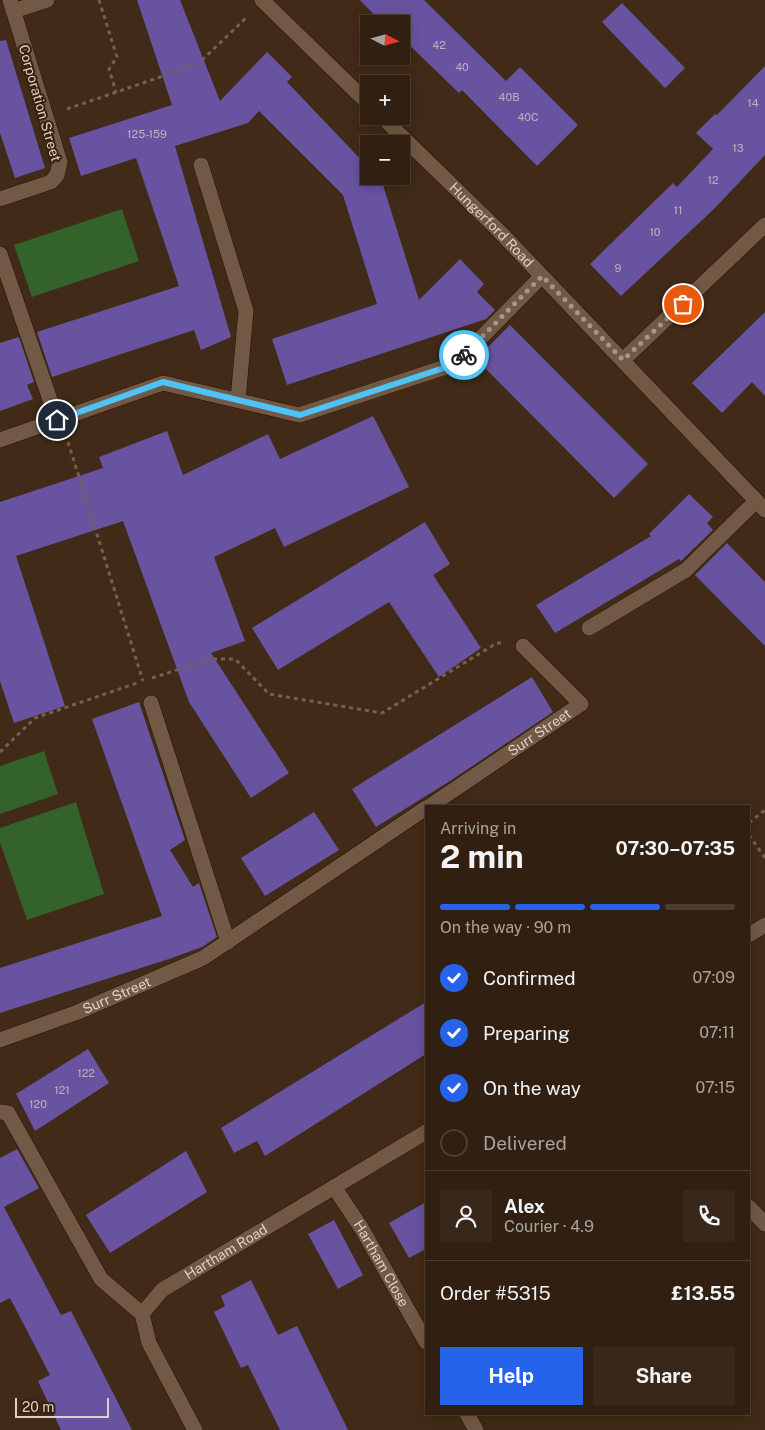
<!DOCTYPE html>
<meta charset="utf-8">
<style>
body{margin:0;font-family:"Public Sans",sans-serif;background:#39281a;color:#f1f3f6;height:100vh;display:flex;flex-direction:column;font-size:19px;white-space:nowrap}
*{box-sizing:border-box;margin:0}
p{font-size:16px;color:#a8a39f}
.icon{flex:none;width:28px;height:28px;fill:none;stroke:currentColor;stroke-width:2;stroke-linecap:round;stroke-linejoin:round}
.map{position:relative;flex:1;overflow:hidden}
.sheet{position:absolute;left:425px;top:805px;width:325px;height:610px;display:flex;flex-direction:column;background:#312011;border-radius:0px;box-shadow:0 2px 12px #0003,0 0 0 1px #4c3e31}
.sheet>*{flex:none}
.needle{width:32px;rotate:96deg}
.controls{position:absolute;left:360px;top:15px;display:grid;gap:10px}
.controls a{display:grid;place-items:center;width:50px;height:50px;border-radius:0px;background:#312011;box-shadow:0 2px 12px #0003,0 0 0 1px #4c3e31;font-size:25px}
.scale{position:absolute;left:15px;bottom:12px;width:94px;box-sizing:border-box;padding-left:5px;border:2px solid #dfd0c5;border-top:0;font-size:14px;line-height:18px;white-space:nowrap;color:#dfd0c5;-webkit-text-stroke:4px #36210d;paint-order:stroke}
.pin{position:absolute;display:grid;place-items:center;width:42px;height:42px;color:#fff;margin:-21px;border:2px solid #fff;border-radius:50%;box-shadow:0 1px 5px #0007}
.courier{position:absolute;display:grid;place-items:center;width:50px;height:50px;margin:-25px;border:4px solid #4fc3f7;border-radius:50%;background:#fff;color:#222;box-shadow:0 1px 6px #0007}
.headline em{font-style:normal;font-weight:700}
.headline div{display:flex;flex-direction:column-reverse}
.headline{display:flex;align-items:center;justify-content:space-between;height:85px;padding:0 15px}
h1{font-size:32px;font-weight:700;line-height:38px}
.bar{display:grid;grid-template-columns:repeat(4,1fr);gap:8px 5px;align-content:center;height:60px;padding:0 15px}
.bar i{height:6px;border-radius:4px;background:#4c3e31}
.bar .on{background:#2563eb}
.bar p{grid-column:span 4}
.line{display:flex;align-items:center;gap:12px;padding:0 15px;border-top:1px solid #4c3e31}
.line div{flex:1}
.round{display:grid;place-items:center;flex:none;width:52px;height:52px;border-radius:0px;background:#39281a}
ol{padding:0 15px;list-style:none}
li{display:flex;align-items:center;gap:15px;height:55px}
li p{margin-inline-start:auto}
li .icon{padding:5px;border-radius:50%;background:#2563eb;color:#fff;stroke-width:4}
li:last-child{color:#a8a39f}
li i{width:28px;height:28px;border:2px solid #4c3e31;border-radius:50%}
.action{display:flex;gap:10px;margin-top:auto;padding:10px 15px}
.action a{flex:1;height:58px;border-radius:0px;background:#2563eb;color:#fff;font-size:20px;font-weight:700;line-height:58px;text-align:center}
.action a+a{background:#39281a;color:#f1f3f6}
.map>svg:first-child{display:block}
.green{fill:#33622b}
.building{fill:#6853a1}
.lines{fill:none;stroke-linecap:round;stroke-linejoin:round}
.lane-casing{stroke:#261201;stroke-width:16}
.street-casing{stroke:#261201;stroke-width:16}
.path{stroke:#756150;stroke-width:3;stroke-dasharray:4 4;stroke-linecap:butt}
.lane{stroke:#725945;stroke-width:15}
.street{stroke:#725945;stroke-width:15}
.done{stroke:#a89688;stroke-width:5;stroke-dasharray:0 9}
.route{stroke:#4fc3f7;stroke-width:6}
.labels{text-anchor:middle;stroke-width:4;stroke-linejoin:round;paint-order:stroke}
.number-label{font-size:11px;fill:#c1b1bc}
.street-label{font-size:14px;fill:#dfd0c5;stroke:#36210d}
</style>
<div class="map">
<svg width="765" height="1430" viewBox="0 0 765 1430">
<rect width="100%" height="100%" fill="#412a17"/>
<!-- green -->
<g class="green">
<path d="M122,209L139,261L32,297L14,245Z"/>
<path d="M44,751L58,794L0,814V766Z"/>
<path d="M76,802L104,894L27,920L0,842V828Z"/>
</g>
<!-- building -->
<g class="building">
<path d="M137,0H180L220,101L267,52L292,77L287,82L369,168V176H377L382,182L419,300L460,259L484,284L477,292L495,310L486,319L287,385L272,339L377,304L343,195L259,111L248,123L175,146L231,337L201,350L194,330L52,377L37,332L179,286L136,158L81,176L69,138L172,105Z"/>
<path d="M360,0H424L506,81L520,67L578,125L537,166L462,90L459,93L404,40L401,43V24H383Z"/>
<path d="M622,3L685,68L665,88L602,22Z"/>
<path d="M6,40L45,168L15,178L0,133V41Z"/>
<path d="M765,66V155L715,208L621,296L590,264L673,183L677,187L713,149L696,133L715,114L717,115Z"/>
<path d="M765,312V396L752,382L722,413L692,383Z"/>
<path d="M510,325L648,464L614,498L476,359Z"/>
<path d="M19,337L34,382L27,385L33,399L0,411V343Z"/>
<path d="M373,416L409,487L284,547L275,528L214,557L245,641L211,653L289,773L251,798L189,702L123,521L16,556L65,706L14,723L0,681V502L103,468L99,457L167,431L183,475L268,434L280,459Z"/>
<path d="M689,494L713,517L707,523L713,530L681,561L679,559L555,633L536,605L651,536L649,534Z"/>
<path d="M425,522L450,564L433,575L481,648L439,677L389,602L278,670L252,628Z"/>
<path d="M727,543L765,582V646L695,575Z"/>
<path d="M532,677L553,712L450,781L376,827L352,789Z"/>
<path d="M139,702L185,840L170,850L193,887L199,883L217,937L202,947L169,959L0,1013V968L162,916L92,719Z"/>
<path d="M314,812L339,850L265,896L241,858Z"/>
<path d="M426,1002V1054L265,1156L257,1141L234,1153L221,1128Z"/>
<path d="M88,1049L109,1083L35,1131L16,1094Z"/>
<path d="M17,1149L39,1188L4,1207L61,1315L71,1311L132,1430H61L38,1381L50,1375L10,1298L0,1303V1158Z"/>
<path d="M186,1151L207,1192L110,1253L86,1215Z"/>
<path d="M426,1202V1249L409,1258L389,1223Z"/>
<path d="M334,1220L363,1275L338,1289L308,1234Z"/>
<path d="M251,1280L278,1335L297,1326L348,1430H280L248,1365L241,1368L214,1312L225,1306L221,1296Z"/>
</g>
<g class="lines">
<!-- lane casing -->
<g class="lane-casing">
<g id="lane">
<path d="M13,11L47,0"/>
<path d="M589,628L686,570L756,501"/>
<path d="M523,646L581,704"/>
<path d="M0,1112L8,1113L101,1279L142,1314"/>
</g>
</g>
<!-- street casing -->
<g class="street-casing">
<g id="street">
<path d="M262,0L369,104"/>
<path id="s1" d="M381,116L499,231L765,510"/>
<path d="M201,165L246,311L238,400"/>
<path d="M0,199L51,182L57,175L60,162L10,0"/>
<path d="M0,254L57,420"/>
<path d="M623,360L765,225"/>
<path d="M0,440L163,383L299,415L455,364L542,276"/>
<path d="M151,703L228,942"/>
<path id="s2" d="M430,806L581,704"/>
<path d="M749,935L765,925"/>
<path id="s3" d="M0,1040L78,1012L203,958L426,808"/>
<path id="s4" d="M334,1187L362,1229L426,1342"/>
<path d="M749,1207L765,1224"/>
<path d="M467,1414L476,1430"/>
<path id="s5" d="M195,1430L149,1343L142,1314L162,1290L426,1132"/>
</g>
</g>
<!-- path -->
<g class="path">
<path d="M99,0L117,57L109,69L116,92"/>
<path d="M67,109L198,64L247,17"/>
<path d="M68,442L143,681"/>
<path d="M152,678L211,659H235L269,694L382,713L497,643H501"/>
<path d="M0,752L35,718L137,683"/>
<path d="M749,823L765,810"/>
<path d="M749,835L765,858"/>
</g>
<!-- lane -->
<use href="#lane" class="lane"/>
<!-- street -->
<use href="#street" class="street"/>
</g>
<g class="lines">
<!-- done -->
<path class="done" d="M464,355L542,276L623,360L683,304"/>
<!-- route -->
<path class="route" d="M57,420L163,382L300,415L456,364L464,355"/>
</g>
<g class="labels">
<!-- number labels -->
<g class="number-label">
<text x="439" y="49">42</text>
<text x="462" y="71">40</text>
<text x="509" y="101">40B</text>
<text x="753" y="107">14</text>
<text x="528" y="121">40C</text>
<text x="147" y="138">125-159</text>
<text x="738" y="152">13</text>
<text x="713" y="184">12</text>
<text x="678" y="214">11</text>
<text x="655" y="236">10</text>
<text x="618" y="272">9</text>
<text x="86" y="1077">122</text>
<text x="62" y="1094">121</text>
<text x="38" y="1108">120</text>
</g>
<!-- street labels -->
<g class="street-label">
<text transform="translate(40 103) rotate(74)" y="5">Corporation Street</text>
<text dy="5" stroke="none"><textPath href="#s1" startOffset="155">Hungerford Road</textPath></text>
<text dy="5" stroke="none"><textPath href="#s2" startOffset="132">Surr Street</textPath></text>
<text dy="5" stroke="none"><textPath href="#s3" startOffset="125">Surr Street</textPath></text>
<text dy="5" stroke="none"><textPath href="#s5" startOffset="234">Hartham Road</textPath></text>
<text dy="5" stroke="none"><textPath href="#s4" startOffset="90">Hartham Close</textPath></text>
</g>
</g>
</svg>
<div class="controls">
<a><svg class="needle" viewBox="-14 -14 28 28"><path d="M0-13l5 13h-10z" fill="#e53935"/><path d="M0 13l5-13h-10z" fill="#a8a39f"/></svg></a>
<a>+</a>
<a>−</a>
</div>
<div class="scale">20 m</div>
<div class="pin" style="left:683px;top:304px;background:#ea580c"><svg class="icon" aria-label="bag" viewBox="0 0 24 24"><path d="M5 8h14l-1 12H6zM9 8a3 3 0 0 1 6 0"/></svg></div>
<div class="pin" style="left:57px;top:420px;background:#1f2937"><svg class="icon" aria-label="home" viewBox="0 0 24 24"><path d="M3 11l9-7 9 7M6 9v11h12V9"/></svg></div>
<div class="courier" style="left:464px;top:355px"><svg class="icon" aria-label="bike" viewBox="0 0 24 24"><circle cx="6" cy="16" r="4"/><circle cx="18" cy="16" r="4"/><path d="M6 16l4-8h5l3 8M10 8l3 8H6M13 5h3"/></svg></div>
<section class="sheet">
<div class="headline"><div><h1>2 min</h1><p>Arriving in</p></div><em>07:30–07:35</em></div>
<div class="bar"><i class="on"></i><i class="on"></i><i class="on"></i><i></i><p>On the way · 90 m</p></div>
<ol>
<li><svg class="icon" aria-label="check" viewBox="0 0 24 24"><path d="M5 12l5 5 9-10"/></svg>Confirmed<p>07:09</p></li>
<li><svg class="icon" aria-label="check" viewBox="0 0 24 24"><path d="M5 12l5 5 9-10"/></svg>Preparing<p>07:11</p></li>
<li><svg class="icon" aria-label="check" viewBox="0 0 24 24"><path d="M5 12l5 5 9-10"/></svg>On the way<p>07:15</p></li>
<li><i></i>Delivered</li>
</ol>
<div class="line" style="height:90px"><a class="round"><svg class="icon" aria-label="person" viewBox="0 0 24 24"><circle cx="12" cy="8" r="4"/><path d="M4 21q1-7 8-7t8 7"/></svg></a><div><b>Alex</b><p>Courier · 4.9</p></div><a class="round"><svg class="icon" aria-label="phone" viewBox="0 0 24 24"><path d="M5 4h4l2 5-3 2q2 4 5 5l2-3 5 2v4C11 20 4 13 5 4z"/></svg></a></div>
<div class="line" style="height:65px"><div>Order #5315</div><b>£13.55</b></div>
<div class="action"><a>Help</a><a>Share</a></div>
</section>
</div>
